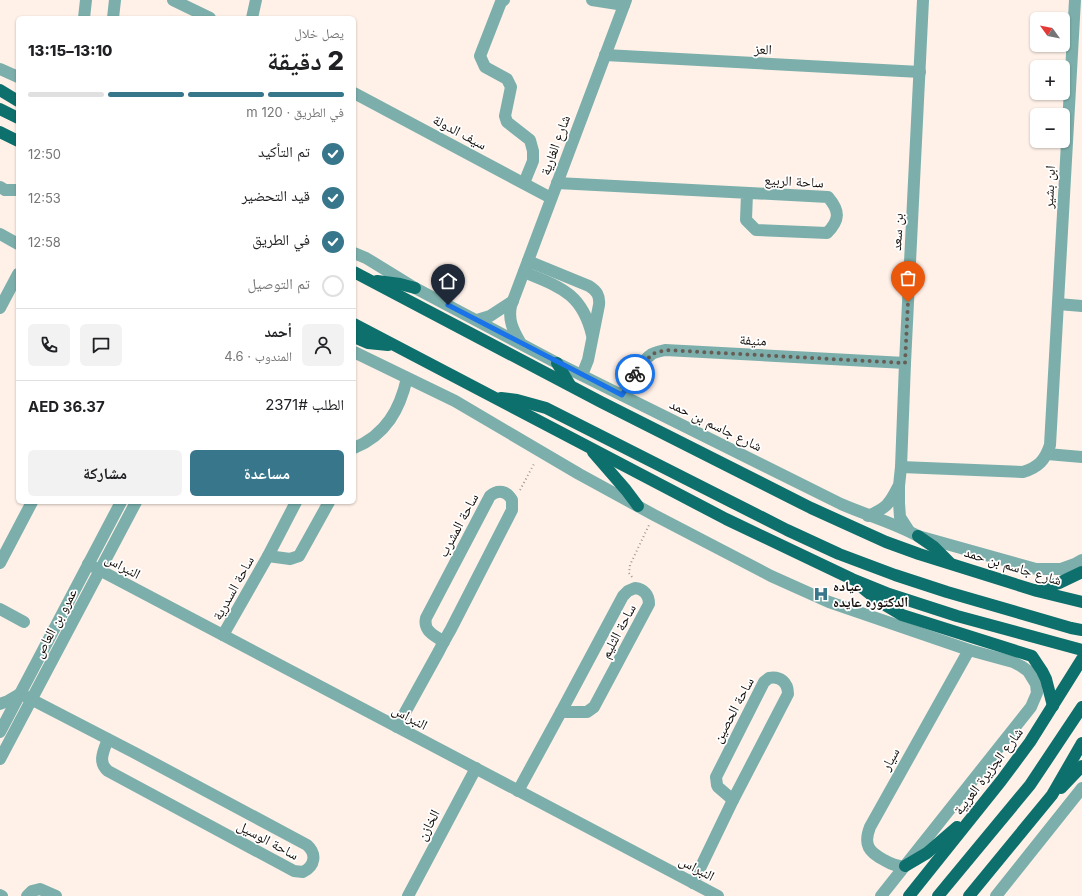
<!DOCTYPE html>
<html lang="ar">
<meta charset="utf-8">
<style>
body{margin:0;font-family:Inter,"Noto Naskh Arabic",sans-serif;background:#f2f2f2;color:#202124;direction:rtl;height:100vh;display:flex;flex-direction:column;font-size:15px;white-space:nowrap}
*{box-sizing:border-box;margin:0}
p{font-size:13px;color:#757577}
.icon{flex:none;width:22px;height:22px;fill:none;stroke:currentColor;stroke-width:2;stroke-linecap:round;stroke-linejoin:round}
.map{position:relative;flex:1;overflow:hidden;direction:ltr}
.drawer{position:absolute;left:16px;top:16px;width:340px;height:488px;display:flex;flex-direction:column;background:#fff;border-radius:6px;box-shadow:0 1px 3px #0004;direction:rtl}
.drawer>*{flex:none}
.needle{width:26px;rotate:303deg}
.controls{position:absolute;left:1030px;top:12px;display:grid;gap:8px}
.controls a{display:grid;place-items:center;width:40px;height:40px;border-radius:6px;background:#fff;box-shadow:0 1px 3px #0004;font-size:20px}
.pin{position:absolute;display:grid;place-items:center;width:34px;height:34px;color:#fff;margin:-41px -17px;border-radius:50% 50% 50% 0;rotate:-45deg;box-shadow:0 0 4px #0007}
.pin .icon{rotate:45deg}
.courier{position:absolute;display:grid;place-items:center;width:40px;height:40px;margin:-20px;border:3px solid #1a73e8;border-radius:50%;background:#fff;color:#222;box-shadow:0 1px 5px #0007}
.head em{font-style:normal;font-weight:800}
.head div{display:flex;flex-direction:column-reverse}
.head{display:flex;align-items:center;justify-content:space-between;height:68px;padding:0 12px}
h1{font-size:26px;font-weight:800;line-height:30px}
.bar{display:grid;grid-template-columns:repeat(4,1fr);gap:6px 4px;align-content:center;height:48px;padding:0 12px}
.bar i{height:5px;border-radius:3px;background:#e0e0e0}
.bar .on{background:#38768c}
.bar p{grid-column:span 4}
.line{display:flex;align-items:center;gap:10px;padding:0 12px;border-top:1px solid #e0e0e0}
.line div{flex:1}
.round{display:grid;place-items:center;flex:none;width:42px;height:42px;border-radius:6px;background:#f2f2f2}
ol{padding:0 12px;list-style:none}
li{display:flex;align-items:center;gap:12px;height:44px}
li p{margin-inline-start:auto}
li .icon{padding:4px;border-radius:50%;background:#38768c;color:#fff;stroke-width:4}
li:last-child{color:#757577}
li i{width:22px;height:22px;border:2px solid #e0e0e0;border-radius:50%}
.primary-button{display:flex;gap:8px;margin-top:auto;padding:8px 12px}
.primary-button a{flex:1;height:46px;border-radius:6px;background:#38768c;color:#fff;font-size:16px;font-weight:800;line-height:46px;text-align:center}
.primary-button a+a{background:#f2f2f2;color:#202124}
.map>svg:first-child{display:block}
.lines{fill:none;stroke-linecap:round;stroke-linejoin:round}
.path{stroke:#a39790;stroke-width:2;stroke-dasharray:1 3;stroke-linecap:butt}
.minor{stroke:#7cafab;stroke-width:12}
.major{stroke:#0e706c;stroke-width:12}
.done{stroke:#675d57;stroke-width:4;stroke-dasharray:0 7.2}
.route{stroke:#1a73e8;stroke-width:5}
.labels{text-anchor:middle;stroke-width:3.5;stroke-linejoin:round;paint-order:stroke}
.street-label{font-size:14px;fill:#150e09;stroke:#fff}
.poi-label{font-size:14px;font-weight:bold;fill:#150e09;stroke:#fff;text-anchor:start}
</style>
<div class="map">
<svg width="1082" height="896" viewBox="0 0 1082 896">
<rect width="100%" height="100%" fill="#fff1e8"/>
<g class="lines">
<!-- path -->
<g class="path">
<path d="M520,490L535,462"/>
<path d="M632,577L629,573L630,565L649,525"/>
</g>
<!-- minor -->
<g class="minor">
<path d="M173,0L210,18"/>
<path d="M504,0L501,2L480,56L485,67L507,79L511,87L505,116L507,122L530,140L533,151V161L524,183"/>
<path d="M592,0L624,5"/>
<path d="M84,18L86,0"/>
<path d="M113,18L115,0"/>
<path d="M252,18L256,0"/>
<path d="M605,55L920,72"/>
<path d="M0,69L18,77"/>
<path d="M354,93L551,198"/>
<path d="M557,183L828,197C840,211 840,220 827,233L756,230L746,220L747,193"/>
<path d="M0,187L5,190H18"/>
<path d="M0,234L18,244"/>
<path d="M354,253L366,258L415,288L557,363L841,504C866,515 895,523 918,536L1036,569H1061L1075,564L1082,560"/>
<path d="M528,261L589,286C597,291 600,296 599,305L588,360L582,375"/>
<path d="M524,272C560,287 582,293 592,335"/>
<path d="M1058,304L1082,306"/>
<path d="M0,308L18,274"/>
<path d="M477,320L490,316L513,301"/>
<path d="M520,342C513,330 508,320 511,306L626,0"/>
<path d="M354,352L455,401L579,474L654,515L771,576L829,602L969,650L1013,662L1021,666L1028,671L1036,684L1037,693L1031,707L881,896"/>
<path d="M622,395C627,385 642,360 652,354C656,352 661,351 665,350L905,363"/>
<path d="M354,448C386,435 400,409 407,378"/>
<path d="M1047,454L1082,457"/>
<path d="M901,467L1023,472C1039,467 1045,460 1050,445L1075,0"/>
<path d="M868,516C886,508 889,505 898,487"/>
<path d="M909,531L900,517L899,503V486L901,467L905,363L923,0"/>
<path d="M268,556L290,559L299,556L329,502"/>
<path d="M0,563L32,502"/>
<path d="M88,564L718,896"/>
<path d="M635,588C644,589 649,595 649,604L594,707L587,712H561L623,596L628,591Z"/>
<path d="M0,609L24,622"/>
<path d="M223,635L268,556L296,502"/>
<path d="M769,678C780,676 788,682 788,694L733,800L718,787L717,785L716,777L764,682Z"/>
<path d="M21,694L135,753L307,845C317,854 315,866 303,872L294,871L108,771C97,762 104,750 108,739"/>
<path d="M0,704L8,701L20,694"/>
<path d="M397,727L439,651C443,643 447,636 451,629L512,510V500C507,491 498,489 490,496L426,618C423,631 434,635 444,642"/>
<path d="M0,732L121,502"/>
<path d="M0,759L136,502"/>
<path d="M518,791L561,712"/>
<path d="M905,866C897,867 891,864 884,860C869,852 863,845 870,827L969,650"/>
<path d="M693,883L733,800"/>
<path d="M0,895L2,896"/>
<path d="M27,896L32,891L40,889L56,896"/>
<path d="M408,896L476,768"/>
<path d="M996,896L1082,788"/>
</g>
<!-- major -->
<g class="major">
<path d="M0,90L18,101"/>
<path d="M0,109L18,118"/>
<path d="M0,132L18,141"/>
<path d="M354,272L601,402L811,508L886,542L919,554L1037,591L1082,602"/>
<path d="M377,281L400,284L415,288"/>
<path d="M354,324L726,519L852,579L889,594L957,616L1082,650"/>
<path d="M354,337L368,343L388,345"/>
<path d="M557,363L570,385"/>
<path d="M501,398L517,400L546,408L787,530L839,554L895,575L947,592L1071,628L1082,630"/>
<path d="M593,452L626,490L638,506"/>
<path d="M918,536L934,547L949,562"/>
<path d="M859,585L880,602L902,615L1032,656L1042,671L1046,679L1053,706"/>
<path d="M1037,590L1059,583L1082,572"/>
<path d="M1061,788L1082,766"/>
<path d="M905,866L927,853L957,827"/>
<path d="M909,896L1001,781L1030,742L1082,659"/>
<path d="M938,896L1030,785L1082,707"/>
<path d="M969,896L1052,795L1082,743"/>
</g>
</g>
<g class="lines">
<!-- done -->
<path class="done" d="M635,374L652,354L665,350L905,363L908,302"/>
<!-- route -->
<path class="route" d="M448,305L622,395L635,374"/>
</g>
<!-- icons -->
<defs>
<g id="hospital-bare" transform="scale(1.2)"><path d="M-5-5h3v3.5h4V-5h3V5h-3V1.5h-4V5h-3Z" fill="#38768c" stroke="#fff" stroke-width="2.5" paint-order="stroke"/></g>
</defs>
<g fill-rule="evenodd">
<use href="#hospital-bare" x="821" y="594"/>
</g>
<g class="labels">
<!-- street labels -->
<g class="street-label">
<text transform="translate(763 49) rotate(3)" y="5">العز</text>
<text transform="translate(460 132) rotate(28)" y="5">سيف الدولة</text>
<text transform="translate(555 145) rotate(-70)" y="5">شارع الغارية</text>
<text transform="translate(794 181) rotate(3)" y="5">ساحة الربيع</text>
<text transform="translate(1049 187) rotate(-87)" y="5">ابن بشير</text>
<text transform="translate(897 232) rotate(-87)" y="5">بن سعد</text>
<text transform="translate(753 340) rotate(3)" y="5">منيفة</text>
<text transform="translate(716 425) rotate(26)" y="5">شارع جاسم بن حمد</text>
<text transform="translate(458 525) rotate(-62)" y="5">ساحة المشرب</text>
<text transform="translate(123 566) rotate(28)" y="5">النبراس</text>
<text transform="translate(1013 566) rotate(17)" y="5">شارع جاسم بن حمد</text>
<text transform="translate(233 588) rotate(-61)" y="5">ساحة السدرية</text>
<text transform="translate(55 623) rotate(-62)" y="5">عمرو بن العاص</text>
<text transform="translate(618 631) rotate(-62)" y="5">ساحة الثليم</text>
<text transform="translate(733 710) rotate(-62)" y="5">ساحة الحصين</text>
<text transform="translate(410 717) rotate(28)" y="5">النبراس</text>
<text transform="translate(890 759) rotate(-61)" y="5">سيار</text>
<text transform="translate(988 771) rotate(-53)" y="5">شارع الجزيرة العربية</text>
<text transform="translate(428 825) rotate(-62)" y="5">الخازن</text>
<text transform="translate(268 840) rotate(28)" y="5">ساحة الوسيل</text>
<text transform="translate(697 868) rotate(28)" y="5">النبراس</text>
</g>
<!-- poi labels -->
<g class="poi-label">
<text x="833" y="591">عياده<tspan x="833" dy="16">الدكتوره عايده</tspan></text>
</g>
</g>
</svg>
<div class="controls">
<a><svg class="needle" viewBox="-14 -14 28 28"><path d="M0-13l5 13h-10z" fill="#e53935"/><path d="M0 13l5-13h-10z" fill="#757577"/></svg></a>
<a>+</a>
<a>−</a>
</div>
<div class="pin" style="left:908px;top:302px;background:#ea580c"><svg class="icon" aria-label="bag" viewBox="0 0 24 24"><path d="M5 8h14l-1 12H6zM9 8a3 3 0 0 1 6 0"/></svg></div>
<div class="pin" style="left:448px;top:305px;background:#1f2937"><svg class="icon" aria-label="home" viewBox="0 0 24 24"><path d="M3 11l9-7 9 7M6 9v11h12V9"/></svg></div>
<div class="courier" style="left:635px;top:374px"><svg class="icon" aria-label="bike" viewBox="0 0 24 24"><circle cx="6" cy="16" r="4"/><circle cx="18" cy="16" r="4"/><path d="M6 16l4-8h5l3 8M10 8l3 8H6M13 5h3"/></svg></div>
<section class="drawer">
<div class="head"><div><h1>2 دقيقة</h1><p>يصل خلال</p></div><em>13:10–13:15</em></div>
<div class="bar"><i class="on"></i><i class="on"></i><i class="on"></i><i></i><p>في الطريق · 120 m</p></div>
<ol>
<li><svg class="icon" aria-label="check" viewBox="0 0 24 24"><path d="M5 12l5 5 9-10"/></svg>تم التأكيد<p>12:50</p></li>
<li><svg class="icon" aria-label="check" viewBox="0 0 24 24"><path d="M5 12l5 5 9-10"/></svg>قيد التحضير<p>12:53</p></li>
<li><svg class="icon" aria-label="check" viewBox="0 0 24 24"><path d="M5 12l5 5 9-10"/></svg>في الطريق<p>12:58</p></li>
<li><i></i>تم التوصيل</li>
</ol>
<div class="line" style="height:72px"><a class="round"><svg class="icon" aria-label="person" viewBox="0 0 24 24"><circle cx="12" cy="8" r="4"/><path d="M4 21q1-7 8-7t8 7"/></svg></a><div><b>أحمد</b><p>المندوب · 4.6</p></div><a class="round"><svg class="icon" aria-label="chat" viewBox="0 0 24 24"><path d="M4 5h16v11H9l-5 4z"/></svg></a><a class="round"><svg class="icon" aria-label="phone" viewBox="0 0 24 24"><path d="M5 4h4l2 5-3 2q2 4 5 5l2-3 5 2v4C11 20 4 13 5 4z"/></svg></a></div>
<div class="line" style="height:52px"><div>الطلب #2371</div><b>AED 36.37</b></div>
<div class="primary-button"><a>مساعدة</a><a>مشاركة</a></div>
</section>
</div>
